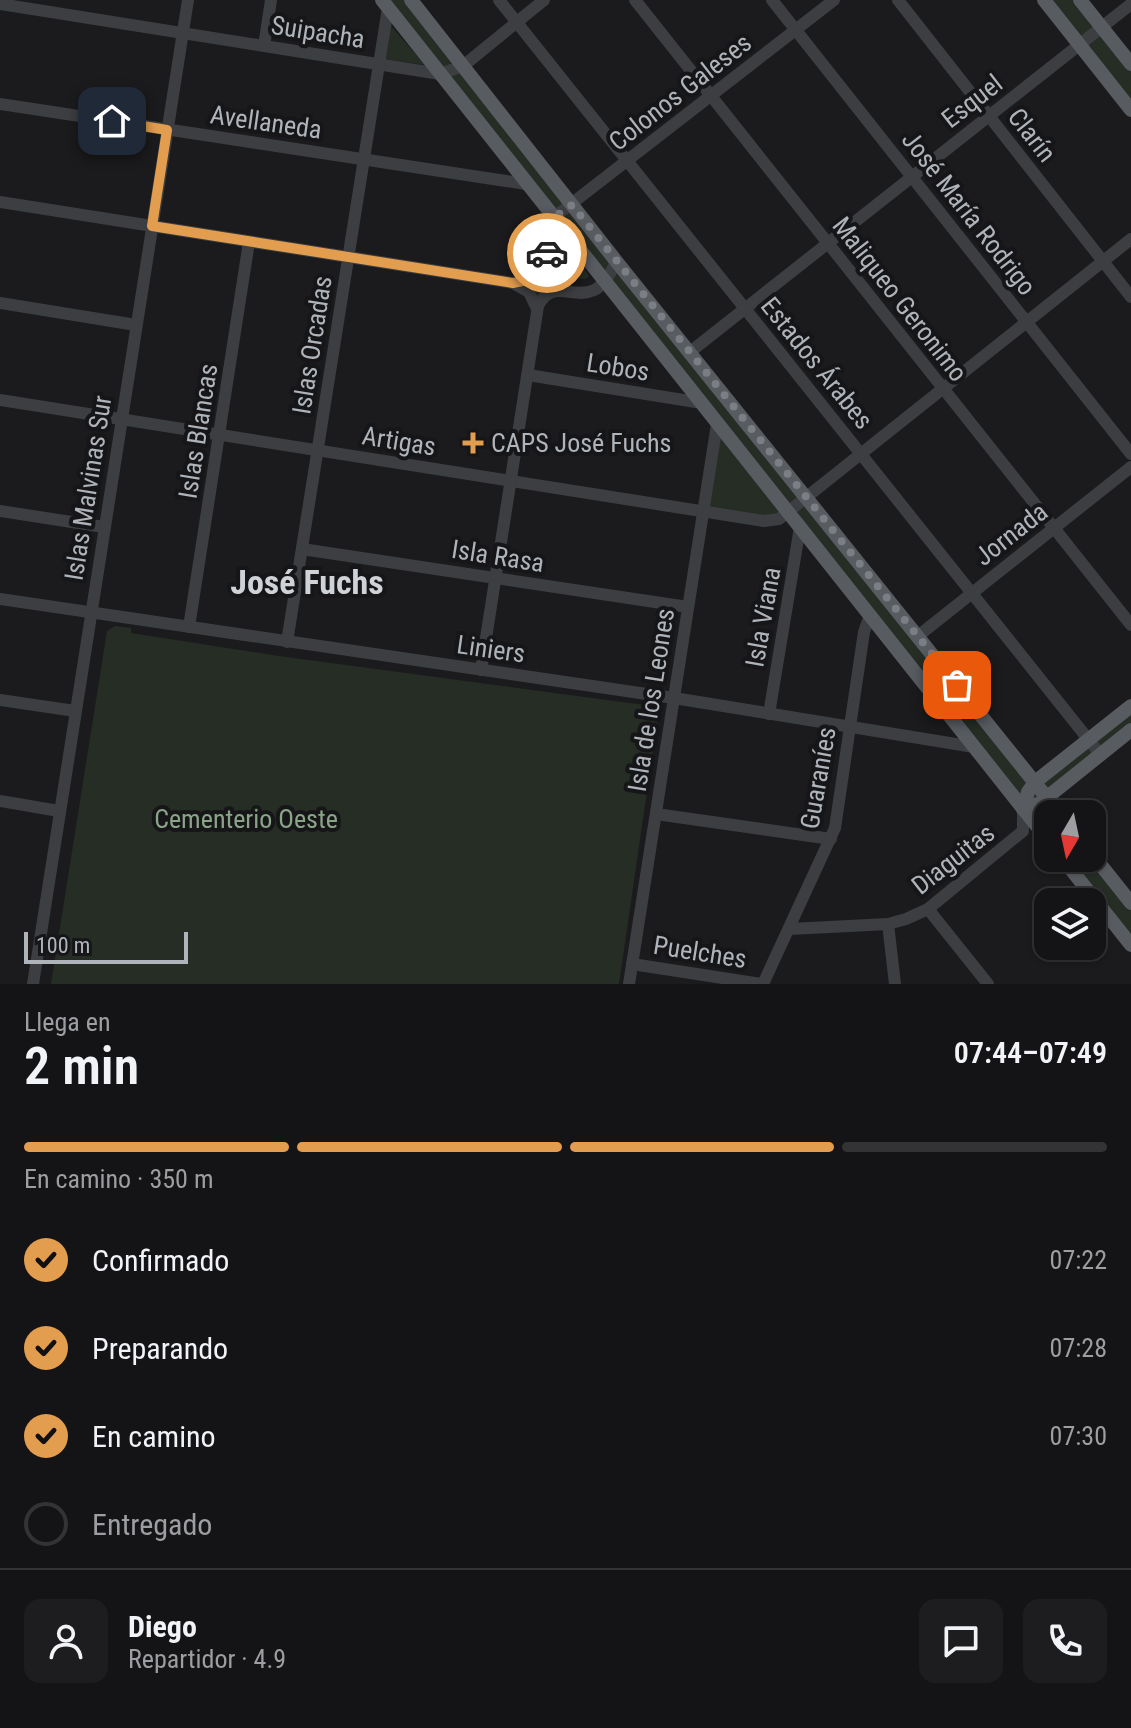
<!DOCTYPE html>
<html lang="es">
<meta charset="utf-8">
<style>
body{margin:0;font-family:"Roboto Condensed",sans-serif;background:#1d1d1f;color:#f1f3f6;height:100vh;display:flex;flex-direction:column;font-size:30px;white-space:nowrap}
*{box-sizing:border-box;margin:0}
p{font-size:26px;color:#9d9ea1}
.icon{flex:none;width:44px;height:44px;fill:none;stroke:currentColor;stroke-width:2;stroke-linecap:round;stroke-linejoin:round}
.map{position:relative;height:984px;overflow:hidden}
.sheet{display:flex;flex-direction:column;background:#141416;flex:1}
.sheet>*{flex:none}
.needle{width:52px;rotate:189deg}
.fabs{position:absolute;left:1034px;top:800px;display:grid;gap:16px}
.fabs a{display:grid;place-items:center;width:72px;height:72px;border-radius:16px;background:#141416;box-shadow:0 2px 6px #0004,0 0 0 2px #333335;font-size:40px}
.scale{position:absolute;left:24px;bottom:20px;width:164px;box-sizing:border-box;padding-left:8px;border:4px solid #afb4bb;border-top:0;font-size:22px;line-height:28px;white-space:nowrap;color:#afb4bb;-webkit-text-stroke:6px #161618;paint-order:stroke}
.pin{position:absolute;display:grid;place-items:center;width:68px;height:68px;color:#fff;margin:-34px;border-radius:16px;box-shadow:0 4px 12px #0006}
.courier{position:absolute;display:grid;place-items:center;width:80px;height:80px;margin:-40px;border:6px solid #e29d4e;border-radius:50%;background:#fff;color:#222;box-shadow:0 2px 10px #0007}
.overview em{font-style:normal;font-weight:600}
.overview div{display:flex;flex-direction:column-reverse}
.overview{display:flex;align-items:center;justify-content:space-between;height:136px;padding:0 24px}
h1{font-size:52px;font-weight:600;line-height:60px}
.bar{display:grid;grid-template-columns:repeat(4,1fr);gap:12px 8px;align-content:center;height:96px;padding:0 24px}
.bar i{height:10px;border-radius:6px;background:#333335}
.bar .current{background:#e29d4e}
.bar p{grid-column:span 4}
.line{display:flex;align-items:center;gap:20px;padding:0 24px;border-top:2px solid #333335}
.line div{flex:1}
.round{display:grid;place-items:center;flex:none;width:84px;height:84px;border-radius:16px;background:#1d1d1f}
ol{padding:0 24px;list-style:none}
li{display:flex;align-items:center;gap:24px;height:88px}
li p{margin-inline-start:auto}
li .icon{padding:8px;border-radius:50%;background:#e29d4e;color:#111;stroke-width:4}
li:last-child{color:#9d9ea1}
li i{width:44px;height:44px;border:4px solid #333335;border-radius:50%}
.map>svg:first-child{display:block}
.green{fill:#252d25}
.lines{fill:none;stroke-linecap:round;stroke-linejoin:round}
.minor{stroke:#3c3e41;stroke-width:12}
.major{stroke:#585b60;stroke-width:14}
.done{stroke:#7b7e84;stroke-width:8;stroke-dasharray:0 14.4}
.route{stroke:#e29d4e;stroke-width:10}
.poi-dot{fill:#e29d4e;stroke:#161618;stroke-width:3}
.labels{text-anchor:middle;stroke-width:8;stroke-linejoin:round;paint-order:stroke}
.street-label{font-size:26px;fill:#afb4bb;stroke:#161618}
.poi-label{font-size:26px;fill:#afb4bb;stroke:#161618;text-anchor:start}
.park-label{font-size:26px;fill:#8aa488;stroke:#161618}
.district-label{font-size:34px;font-weight:bold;fill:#cfd2d7;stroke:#161618}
</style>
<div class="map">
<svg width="1131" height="984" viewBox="0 0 1131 984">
<rect width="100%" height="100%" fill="#1b1b1d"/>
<!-- green -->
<g class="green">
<path d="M382,0H411L1035,782L1131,706V730L1047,797L1060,814H1048V840L788,511L764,521L705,510L718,425Z"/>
<path d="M1044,0H1080L1131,64V110Z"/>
<path d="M391,26L425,65L386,59Z"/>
<path d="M561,236L589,276L585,279L559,277L539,298L527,283L547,276L555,239Z"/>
<path d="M115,626L131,628V633L279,656L652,706L658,716L619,984H51L107,631Z"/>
<path d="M1062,858H1092L1131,903V945Z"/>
</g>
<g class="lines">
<!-- minor -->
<g class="minor">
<path d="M499,0L1100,754"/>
<path d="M635,0L1131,625"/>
<path d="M772,0L1131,454"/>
<path d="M898,0L1131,297"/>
<path d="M0,4L440,74L463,66L544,0"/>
<path d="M264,46L271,0"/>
<path d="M0,104L526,184"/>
<path d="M0,202L513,283L529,292L537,309"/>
<path d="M513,283L528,280L543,272L553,218L834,0"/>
<path d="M0,303L136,325"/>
<path d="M690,352L1131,4"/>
<path d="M528,375L702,403"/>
<path d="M0,400L764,521L779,519L1131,239"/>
<path d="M0,511L104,527"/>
<path d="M302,549L688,607"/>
<path d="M0,599L674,698L974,747"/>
<path d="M189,627L249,242"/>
<path d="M918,636L1131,467"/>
<path d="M287,642L388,8"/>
<path d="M481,670L538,306C557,267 591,324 616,261"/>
<path d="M0,700L75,711"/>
<path d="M769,714L800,527"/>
<path d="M0,801L59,811"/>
<path d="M656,814L831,839"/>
<path d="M928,909L988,984"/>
<path d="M888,924L895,984"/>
<path d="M790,929L888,924L906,919L928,909L1023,831V809"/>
<path d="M632,964L761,984"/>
<path d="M33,984L188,0"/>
<path d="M629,984L717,424"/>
<path d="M763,984L835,828L864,632L870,615"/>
</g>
<!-- major -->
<g class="major">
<path d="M382,0L1048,840"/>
<path d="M411,0L616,261L1060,814"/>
<path d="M1044,0L1131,110"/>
<path d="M1080,0L1131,64"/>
<path d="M1023,809L1028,792L1035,782L1131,706"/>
<path d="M1023,809L1040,803L1131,730"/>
<path d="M1092,854L1131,903"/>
<path d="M1062,858L1131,945"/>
</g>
</g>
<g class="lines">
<!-- done -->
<path class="done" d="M547,253L553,218L572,205L957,685"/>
<!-- route -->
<path class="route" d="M112,121L167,130L152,226L513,283C536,279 544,278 547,253"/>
</g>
<!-- markers -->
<path class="poi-dot" d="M469 431h8v8h8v8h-8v8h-8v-8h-8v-8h8z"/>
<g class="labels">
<!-- street labels -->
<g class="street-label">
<text transform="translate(318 32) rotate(9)" y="9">Suipacha</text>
<text transform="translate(680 92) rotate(-38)" y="9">Colonos Galeses</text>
<text transform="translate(972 101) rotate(-38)" y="9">Esquel</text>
<text transform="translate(266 122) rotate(8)" y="9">Avellaneda</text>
<text transform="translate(1032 135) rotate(52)" y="9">Clarín</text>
<text transform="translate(969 213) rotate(52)" y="9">José María Rodrigo</text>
<text transform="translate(900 299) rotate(52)" y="9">Maliqueo Geronimo</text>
<text transform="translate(312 345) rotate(-81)" y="9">Islas Orcadas</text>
<text transform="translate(817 363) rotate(51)" y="9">Estados Árabes</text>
<text transform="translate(618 367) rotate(9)" y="9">Lobos</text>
<text transform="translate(198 431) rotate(-81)" y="9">Islas Blancas</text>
<text transform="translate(399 441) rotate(9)" y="9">Artigas</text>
<text transform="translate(88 488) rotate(-81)" y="9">Islas Malvinas Sur</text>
<text transform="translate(1011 534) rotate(-38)" y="9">Jornada</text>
<text transform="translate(498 556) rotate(9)" y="9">Isla Rasa</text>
<text transform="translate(763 617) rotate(-80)" y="9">Isla Viana</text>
<text transform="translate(491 649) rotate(8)" y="9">Liniers</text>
<text transform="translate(651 700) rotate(-81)" y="9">Isla de los Leones</text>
<text transform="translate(818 778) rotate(-80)" y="9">Guaraníes</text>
<text transform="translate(953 859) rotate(-38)" y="9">Diaguitas</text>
<text transform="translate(700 952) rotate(9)" y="9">Puelches</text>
</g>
<!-- poi labels -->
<g class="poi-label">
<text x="491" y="452">CAPS José Fuchs</text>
</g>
<!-- park labels -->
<g class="park-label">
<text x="246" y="828">Cementerio Oeste</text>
</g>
<!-- district labels -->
<g class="district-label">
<text x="307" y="594">José Fuchs</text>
</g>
</g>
</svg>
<div class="fabs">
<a><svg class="needle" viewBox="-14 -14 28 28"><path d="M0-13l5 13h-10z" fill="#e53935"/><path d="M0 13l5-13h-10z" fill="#9d9ea1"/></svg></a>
<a><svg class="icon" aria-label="layers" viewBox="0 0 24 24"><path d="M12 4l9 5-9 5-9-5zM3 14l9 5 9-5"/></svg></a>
</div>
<div class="scale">100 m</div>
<div class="pin" style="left:957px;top:685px;background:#ea580c"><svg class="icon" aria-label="bag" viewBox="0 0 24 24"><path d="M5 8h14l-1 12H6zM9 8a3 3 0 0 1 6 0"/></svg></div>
<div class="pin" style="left:112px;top:121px;background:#1f2937"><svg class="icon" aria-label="home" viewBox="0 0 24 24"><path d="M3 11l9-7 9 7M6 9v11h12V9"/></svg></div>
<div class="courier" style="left:547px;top:253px"><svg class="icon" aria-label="car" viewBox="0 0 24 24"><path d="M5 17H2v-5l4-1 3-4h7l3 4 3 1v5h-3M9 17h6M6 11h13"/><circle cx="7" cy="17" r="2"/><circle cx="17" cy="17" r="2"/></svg></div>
</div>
<section class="sheet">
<div class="overview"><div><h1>2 min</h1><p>Llega en</p></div><em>07:44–07:49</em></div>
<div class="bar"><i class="current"></i><i class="current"></i><i class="current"></i><i></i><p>En camino · 350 m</p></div>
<ol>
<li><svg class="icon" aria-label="check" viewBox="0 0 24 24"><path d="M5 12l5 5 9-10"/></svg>Confirmado<p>07:22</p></li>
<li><svg class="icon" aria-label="check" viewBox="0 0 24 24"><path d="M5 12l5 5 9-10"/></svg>Preparando<p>07:28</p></li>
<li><svg class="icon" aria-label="check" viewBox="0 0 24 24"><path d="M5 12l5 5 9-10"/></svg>En camino<p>07:30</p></li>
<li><i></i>Entregado</li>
</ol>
<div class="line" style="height:144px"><a class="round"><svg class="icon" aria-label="person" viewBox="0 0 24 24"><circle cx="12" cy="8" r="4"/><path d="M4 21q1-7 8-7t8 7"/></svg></a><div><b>Diego</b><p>Repartidor · 4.9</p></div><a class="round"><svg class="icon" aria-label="chat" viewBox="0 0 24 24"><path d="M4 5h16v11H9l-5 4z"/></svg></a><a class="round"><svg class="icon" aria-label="phone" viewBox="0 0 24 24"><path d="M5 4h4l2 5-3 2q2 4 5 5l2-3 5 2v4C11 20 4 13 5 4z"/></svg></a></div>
</section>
